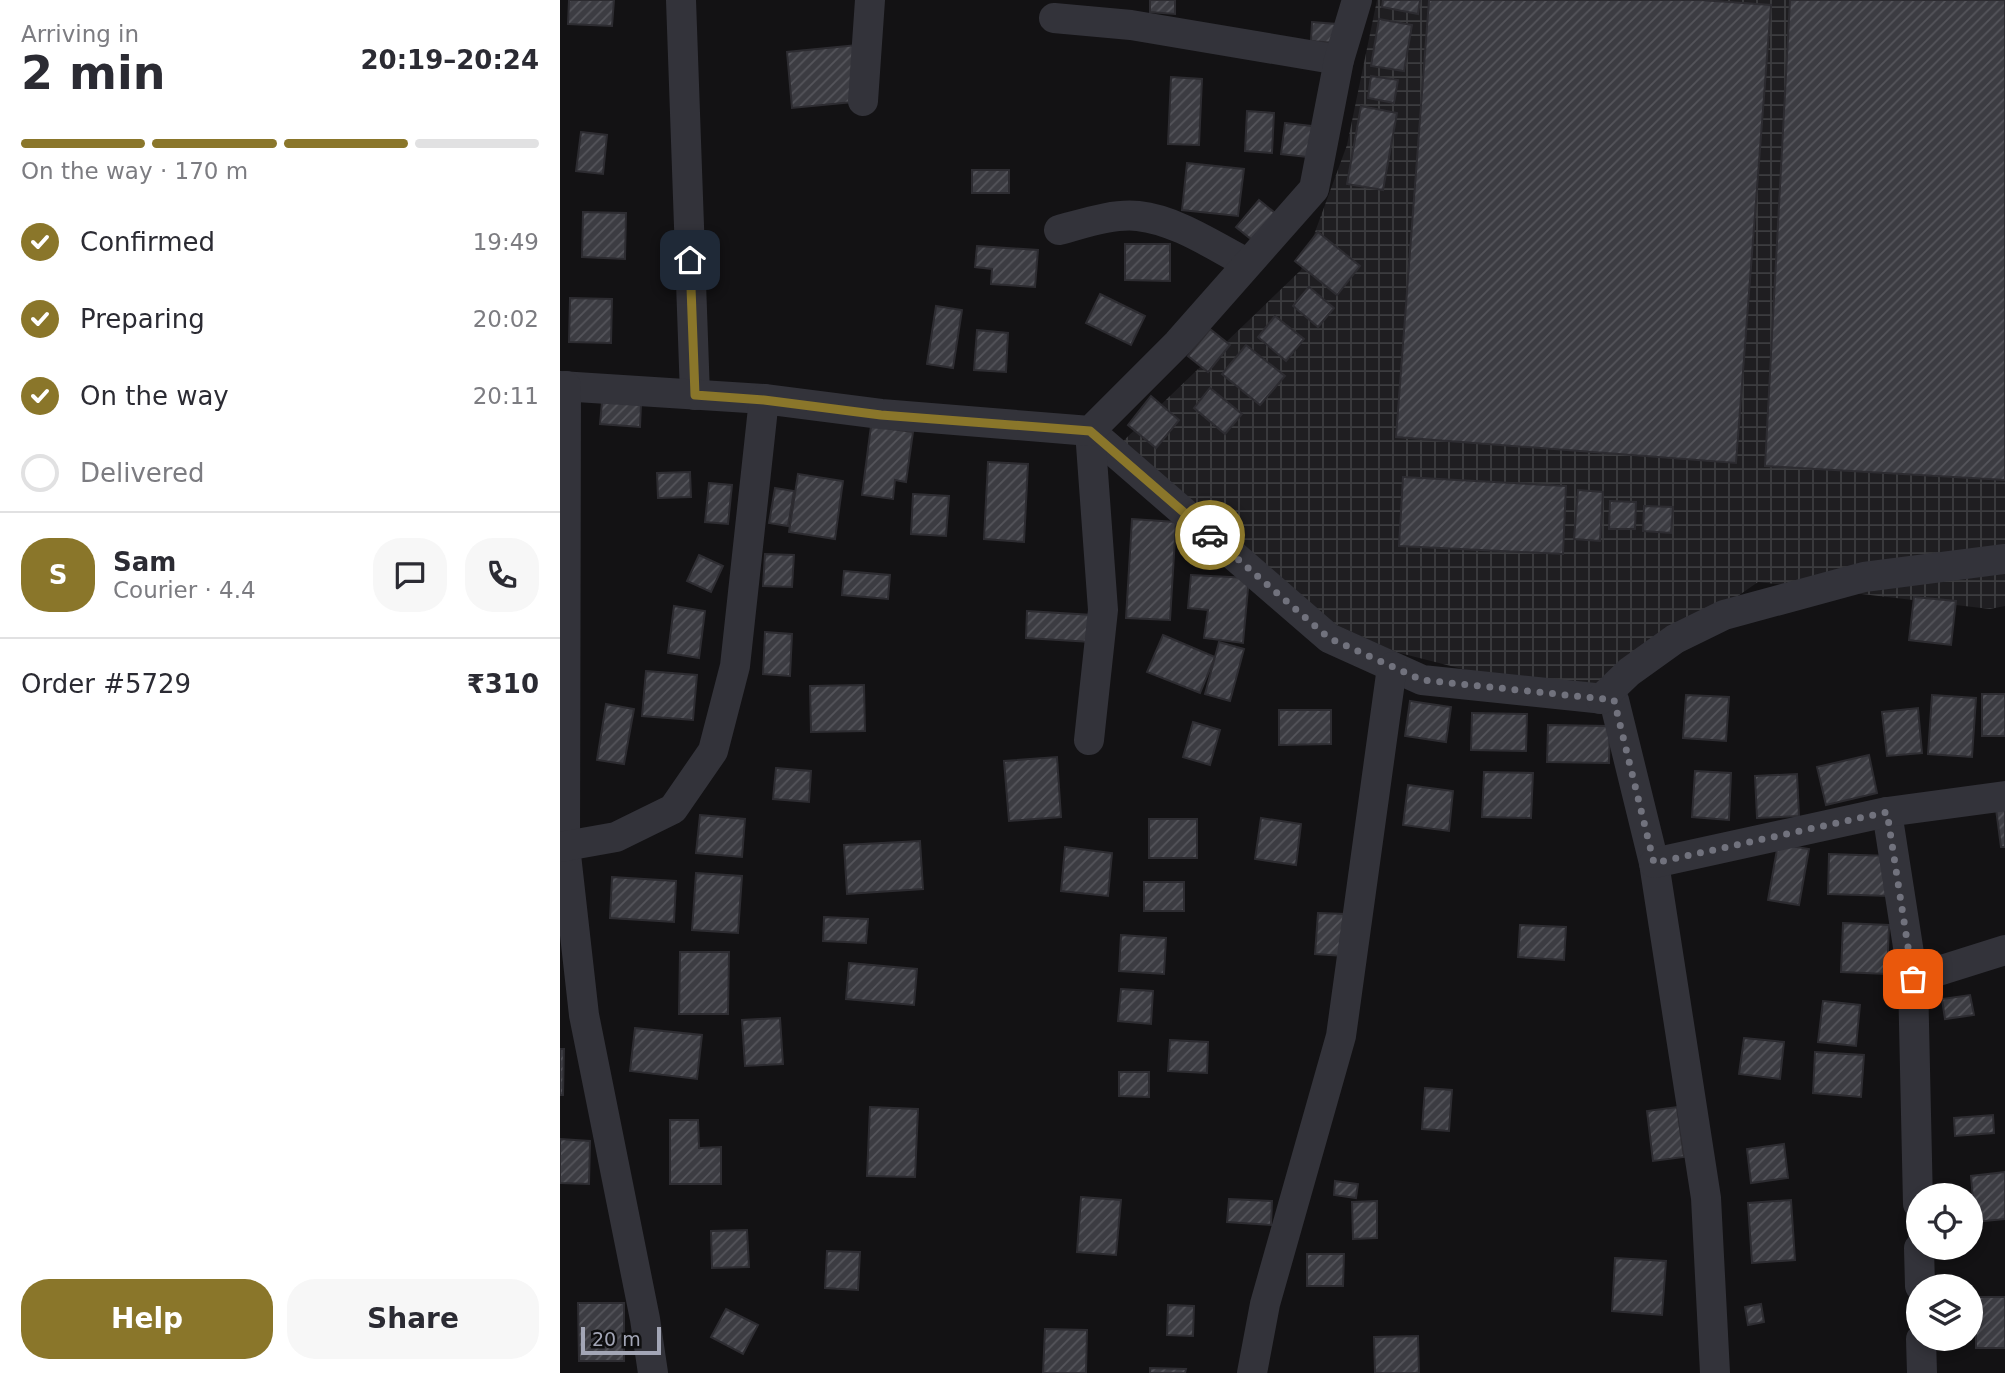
<!DOCTYPE html>
<meta charset="utf-8">
<style>
body{margin:0;font-family:"DejaVu Sans",sans-serif;background:#f7f7f7;color:#2b2b33;height:100vh;display:flex;flex-direction:column;font-size:26px;white-space:nowrap}
*{box-sizing:border-box;margin:0}
p{font-size:23px;color:#7c7c81}
.icon{flex:none;width:38px;height:38px;fill:none;stroke:currentColor;stroke-width:2;stroke-linecap:round;stroke-linejoin:round}
.map{position:relative;flex:1;overflow:hidden}
.sheet{display:flex;flex-direction:column;background:#fff;width:560px}
.sheet>*{flex:none}
.buttons{position:absolute;left:1346px;top:1183px;display:grid;gap:14px}
.buttons a{display:grid;place-items:center;width:77px;height:77px;border-radius:50%;background:#fff;box-shadow:0 4px 10px #0003;font-size:35px}
.scale{position:absolute;left:21px;bottom:18px;width:80px;box-sizing:border-box;padding-left:7px;border:4px solid #a3a6b6;border-top:0;font-size:19px;line-height:24px;white-space:nowrap;color:#a3a6b6;-webkit-text-stroke:5px #0e0e0f;paint-order:stroke}
.pin{position:absolute;display:grid;place-items:center;width:60px;height:60px;color:#fff;margin:-30px;border-radius:14px;box-shadow:0 4px 10px #0006}
.courier{position:absolute;display:grid;place-items:center;width:70px;height:70px;margin:-35px;border:5px solid #8a762a;border-radius:50%;background:#fff;color:#222;box-shadow:0 2px 9px #0007}
.summary em{font-style:normal;font-weight:800}
.summary div{display:flex;flex-direction:column-reverse}
.summary{display:flex;align-items:center;justify-content:space-between;height:119px;padding:0 21px}
h1{font-size:46px;font-weight:800;line-height:52px}
.bar{display:grid;grid-template-columns:repeat(4,1fr);gap:10px 7px;align-content:center;height:84px;padding:0 21px}
.bar i{height:9px;border-radius:5px;background:#e1e1e2}
.bar .selected{background:#8a762a}
.bar p{grid-column:span 4}
.line{display:flex;align-items:center;gap:18px;padding:0 21px;border-top:2px solid #e1e1e2}
.line div{flex:1}
.round{display:grid;place-items:center;flex:none;width:74px;height:74px;border-radius:28px;background:#f7f7f7}
ol{padding:0 21px;list-style:none}
li{display:flex;align-items:center;gap:21px;height:77px}
li p{margin-inline-start:auto}
li .icon{padding:7px;border-radius:50%;background:#8a762a;color:#fff;stroke-width:4}
li:last-child{color:#7c7c81}
li i{width:38px;height:38px;border:4px solid #e1e1e2;border-radius:50%}
.primary-button{display:flex;gap:14px;margin-top:auto;padding:14px 21px}
.primary-button a{flex:1;height:80px;border-radius:28px;background:#8a762a;color:#fff;font-size:28px;font-weight:800;line-height:80px;text-align:center}
.primary-button a+a{background:#f7f7f7;color:#2b2b33}
main{display:flex;flex:1;min-height:0}
.map>svg:first-child{display:block}
.industrial{fill:url(#industrial-grid)}
.building{fill:url(#building-hatch);stroke:#2d2c31;stroke-width:2}
.lines{fill:none;stroke-linecap:round;stroke-linejoin:round}
.minor{stroke:#33333a;stroke-width:30}
.done{stroke:#71727d;stroke-width:7;stroke-dasharray:0 12.6}
.route{stroke:#8a762a;stroke-width:9}
</style>
<main>
<section class="sheet">
<div class="summary"><div><h1>2 min</h1><p>Arriving in</p></div><em>20:19–20:24</em></div>
<div class="bar"><i class="selected"></i><i class="selected"></i><i class="selected"></i><i></i><p>On the way · 170 m</p></div>
<ol>
<li><svg class="icon" aria-label="check" viewBox="0 0 24 24"><path d="M5 12l5 5 9-10"/></svg>Confirmed<p>19:49</p></li>
<li><svg class="icon" aria-label="check" viewBox="0 0 24 24"><path d="M5 12l5 5 9-10"/></svg>Preparing<p>20:02</p></li>
<li><svg class="icon" aria-label="check" viewBox="0 0 24 24"><path d="M5 12l5 5 9-10"/></svg>On the way<p>20:11</p></li>
<li><i></i>Delivered</li>
</ol>
<div class="line" style="height:126px"><b class="round" style="background:#8a762a;color:#fff">S</b><div><b>Sam</b><p>Courier · 4.4</p></div><a class="round"><svg class="icon" aria-label="chat" viewBox="0 0 24 24"><path d="M4 5h16v11H9l-5 4z"/></svg></a><a class="round"><svg class="icon" aria-label="phone" viewBox="0 0 24 24"><path d="M5 4h4l2 5-3 2q2 4 5 5l2-3 5 2v4C11 20 4 13 5 4z"/></svg></a></div>
<div class="line" style="height:91px"><div>Order #5729</div><b>₹310</b></div>
<div class="primary-button"><a>Help</a><a>Share</a></div>
</section>
<div class="map">
<svg width="1445" height="1373" viewBox="0 0 1445 1373">
<defs>
<pattern id="industrial-grid" width="8" height="8" patternUnits="userSpaceOnUse" patternTransform="scale(1.75)"><rect width="8" height="8" fill="#1f1e21"/><path d="M0 4h8M4 0v8" fill="none" stroke="#3c3c3f"/></pattern>
<pattern id="building-hatch" width="6" height="6" patternUnits="userSpaceOnUse" patternTransform="scale(1.75)"><rect width="6" height="6" fill="#3c3c42"/><path d="M-1 1l2-2M0 6l6-6M5 7l2-2" fill="none" stroke="#55555b"/></pattern>
</defs>
<rect width="100%" height="100%" fill="#131214"/>
<!-- industrial -->
<path class="industrial" d="M817,0H1445V606L1430,609L1198,582L1027,701L836,652L757,616L559,445L741,270L787,145Z"/>
<!-- building -->
<g class="building">
<path d="M9,0H54L52,26L8,24Z"/>
<path d="M590,0H615V14L590,12Z"/>
<path d="M823,0H860L858,14L822,7Z"/>
<path d="M869,0H1141L1211,5L1176,463L836,437Z"/>
<path d="M1230,0H1445V480L1205,466Z"/>
<path d="M819,19L852,25L844,71L811,66Z"/>
<path d="M752,22L777,24L775,43L751,41Z"/>
<path d="M297,45L303,101L232,108L227,52Z"/>
<path d="M811,76L838,80L834,103L808,98Z"/>
<path d="M611,77L642,79L639,145L608,144Z"/>
<path d="M801,106L837,113L823,190L787,184Z"/>
<path d="M687,111L714,113L712,153L685,151Z"/>
<path d="M725,123L760,127L756,158L721,154Z"/>
<path d="M21,132L47,135L43,174L16,171Z"/>
<path d="M627,163L684,169L678,216L622,210Z"/>
<rect x="412" y="170" width="37" height="23"/>
<path d="M699,200L720,217L697,244L676,227Z"/>
<path d="M23,212L66,213L65,259L22,257Z"/>
<path d="M758,232L800,266L777,295L735,261Z"/>
<path d="M565,244H610V281L565,280Z"/>
<path d="M417,246L478,250L475,287L431,284L432,269L415,267Z"/>
<path d="M749,287L774,308L758,327L733,306Z"/>
<path d="M540,294L585,316L571,345L526,323Z"/>
<path d="M10,298L52,299L51,343L9,342Z"/>
<path d="M376,306L402,310L393,368L367,364Z"/>
<path d="M715,316L744,339L726,361L698,337Z"/>
<path d="M650,329L670,345L648,372L628,356Z"/>
<path d="M417,330L448,333L446,372L414,370Z"/>
<path d="M686,345L725,376L700,405L662,374Z"/>
<path d="M650,388L682,414L665,434L634,408Z"/>
<path d="M591,396L619,420L596,448L568,425Z"/>
<path d="M42,402L81,404L80,427L40,424Z"/>
<path d="M311,426L353,432L346,482L335,480L333,499L302,495Z"/>
<path d="M428,462L468,464L464,542L424,539Z"/>
<path d="M130,472L131,497L98,498L97,473Z"/>
<path d="M238,474L283,481L275,539L229,532Z"/>
<path d="M843,477L1006,486L1003,554L839,546Z"/>
<path d="M149,483L172,485L168,524L145,522Z"/>
<path d="M215,488L234,491L228,526L209,523Z"/>
<path d="M1018,490L1043,492L1040,541L1014,539Z"/>
<path d="M353,494L389,496L386,536L351,534Z"/>
<path d="M1050,501L1076,502L1075,529H1049Z"/>
<path d="M1084,506L1113,507L1111,533L1083,531Z"/>
<path d="M572,519L616,522L610,620L566,618Z"/>
<path d="M205,554L234,555L232,587L203,586Z"/>
<path d="M139,555L163,566L151,592L127,581Z"/>
<path d="M284,571L330,575L328,599L282,595Z"/>
<path d="M631,575L689,578L683,643L644,638L648,610L628,608Z"/>
<path d="M1354,597L1396,601L1391,645L1349,640Z"/>
<path d="M114,606L145,611L139,658L108,653Z"/>
<path d="M467,611L533,615L531,642L466,638Z"/>
<path d="M205,632L232,634L230,676L203,674Z"/>
<path d="M603,635L655,657L640,693L587,672Z"/>
<path d="M659,642L684,649L670,701L645,694Z"/>
<path d="M86,671L137,675L133,720L82,716Z"/>
<path d="M304,685L305,731L251,732L250,686Z"/>
<rect x="1422" y="694" width="23" height="42"/>
<path d="M1126,695L1169,697L1166,741L1123,738Z"/>
<path d="M1372,695L1416,698L1412,757L1368,754Z"/>
<path d="M850,701L891,707L886,742L845,736Z"/>
<path d="M46,704L74,709L64,764L37,760Z"/>
<path d="M1358,708L1362,753L1327,756L1322,712Z"/>
<path d="M719,710H771V744L719,745Z"/>
<path d="M912,713L967,714L966,751L911,750Z"/>
<path d="M633,722L660,730L650,765L623,757Z"/>
<path d="M988,725L1050,726L1049,763L987,762Z"/>
<path d="M1309,755L1317,793L1266,805L1257,767Z"/>
<path d="M497,757L501,817L449,821L444,761Z"/>
<path d="M216,768L251,771L249,802L213,799Z"/>
<path d="M1135,771L1171,773L1169,820L1132,817Z"/>
<path d="M924,772L973,773L971,818L922,817Z"/>
<path d="M1237,774L1239,816L1197,818L1195,776Z"/>
<path d="M848,785L893,791L889,831L843,825Z"/>
<path d="M1445,808V847H1441L1436,809Z"/>
<path d="M140,815L185,819L182,857L136,853Z"/>
<path d="M701,818L741,824L736,865L695,859Z"/>
<rect x="589" y="819" width="48" height="39"/>
<path d="M360,841L363,889L287,894L284,845Z"/>
<path d="M1218,844L1249,849L1239,905L1208,900Z"/>
<path d="M505,847L552,853L548,896L501,891Z"/>
<path d="M1269,854L1331,856L1330,896L1268,894Z"/>
<path d="M136,873L182,876L178,933L132,930Z"/>
<path d="M52,877L116,881L114,922L50,918Z"/>
<rect x="584" y="882" width="40" height="29"/>
<path d="M758,913L786,914L784,956L755,954Z"/>
<path d="M264,917L308,919L306,943L263,941Z"/>
<path d="M1283,923L1329,925L1327,974L1281,972Z"/>
<path d="M960,925L1006,927L1004,960L958,957Z"/>
<path d="M561,935L606,938L604,974L559,971Z"/>
<path d="M120,952H169L168,1014H119Z"/>
<path d="M289,963L357,969L354,1005L286,999Z"/>
<path d="M561,989L593,991L591,1024L558,1021Z"/>
<path d="M1410,995L1414,1015L1385,1019L1382,999Z"/>
<path d="M1263,1001L1300,1005L1296,1046L1258,1042Z"/>
<path d="M220,1018L223,1064L185,1066L182,1020Z"/>
<path d="M75,1028L142,1035L137,1079L70,1071Z"/>
<path d="M1184,1038L1224,1042L1220,1079L1179,1074Z"/>
<path d="M610,1040L648,1042L647,1073L608,1071Z"/>
<path d="M0,1049H4L3,1095H0Z"/>
<path d="M1255,1052L1304,1055L1301,1097L1253,1093Z"/>
<path d="M559,1072H589V1097L559,1096Z"/>
<path d="M865,1088L892,1090L889,1131L862,1129Z"/>
<path d="M310,1107L358,1109L355,1177L307,1176Z"/>
<path d="M1117,1107L1124,1157L1093,1161L1087,1111Z"/>
<path d="M1433,1115L1434,1133L1395,1136L1394,1118Z"/>
<path d="M110,1120H138L139,1148L161,1147V1184H110Z"/>
<path d="M0,1139L30,1141L29,1184L0,1183Z"/>
<path d="M1224,1144L1228,1178L1191,1183L1187,1149Z"/>
<path d="M1445,1172V1219L1415,1222L1411,1176Z"/>
<path d="M775,1181L798,1184L796,1198L774,1195Z"/>
<path d="M521,1197L561,1200L556,1255L517,1252Z"/>
<path d="M669,1199L712,1201L711,1225L667,1222Z"/>
<path d="M1231,1200L1235,1260L1192,1263L1188,1203Z"/>
<path d="M817,1201V1238L793,1239L792,1202Z"/>
<path d="M187,1230L189,1267L152,1268L151,1231Z"/>
<path d="M267,1251L300,1252L298,1290L265,1288Z"/>
<path d="M747,1254H784L783,1286H747Z"/>
<path d="M1055,1258L1106,1261L1102,1315L1052,1311Z"/>
<rect x="1416" y="1297" width="29" height="51"/>
<path d="M18,1303H64V1361H19Z"/>
<path d="M1201,1304L1204,1322L1188,1325L1185,1307Z"/>
<path d="M608,1305L634,1306L633,1336L607,1335Z"/>
<path d="M166,1309L198,1325L183,1354L151,1337Z"/>
<path d="M485,1329L527,1330L526,1373H483Z"/>
<path d="M858,1336L859,1373H815L814,1337Z"/>
<path d="M590,1368L626,1369L625,1373H590Z"/>
</g>
<g class="lines">
<!-- minor -->
<g class="minor">
<path d="M121,0L135,395"/>
<path d="M494,18L571,25L779,60"/>
<path d="M303,101L310,0"/>
<path d="M499,230C522,224 554,213 578,216C616,220 654,246 687,263"/>
<path d="M0,386L204,399"/>
<path d="M6,386L5,846L24,1015L85,1319L93,1373"/>
<path d="M530,431L769,638L862,680L1054,700L1094,863L1146,1198L1155,1373"/>
<path d="M1041,699L1069,672L1115,639L1164,615L1304,577L1445,559"/>
<path d="M529,740L543,610L530,431"/>
<path d="M1327,812L1353,979L1358,1204"/>
<path d="M0,847L56,837L113,809L153,751L175,666L204,399L321,414L530,431L618,343L754,189L779,60L797,0"/>
<path d="M1094,863L1327,812L1445,796"/>
<path d="M1353,979L1445,950"/>
<path d="M1359,1248L1360,1286"/>
<path d="M1361,1339L1362,1373"/>
<path d="M692,1373L705,1304L781,1036L832,667"/>
</g>
</g>
<g class="lines">
<!-- done -->
<path class="done" d="M650,535L769,638L862,680L1054,700L1094,863L1327,812L1353,979"/>
<!-- route -->
<path class="route" d="M130,260L135,395L204,400L321,415L530,431L650,535"/>
</g>
</svg>
<div class="buttons">
<a><svg class="icon" aria-label="locate" viewBox="0 0 24 24"><circle cx="12" cy="12" r="6"/><path d="M12 2v4M12 18v4M2 12h4M18 12h4"/></svg></a>
<a><svg class="icon" aria-label="layers" viewBox="0 0 24 24"><path d="M12 4l9 5-9 5-9-5zM3 14l9 5 9-5"/></svg></a>
</div>
<div class="scale">20 m</div>
<div class="pin" style="left:1353px;top:979px;background:#ea580c"><svg class="icon" aria-label="bag" viewBox="0 0 24 24"><path d="M5 8h14l-1 12H6zM9 8a3 3 0 0 1 6 0"/></svg></div>
<div class="pin" style="left:130px;top:260px;background:#1f2937"><svg class="icon" aria-label="home" viewBox="0 0 24 24"><path d="M3 11l9-7 9 7M6 9v11h12V9"/></svg></div>
<div class="courier" style="left:650px;top:535px"><svg class="icon" aria-label="car" viewBox="0 0 24 24"><path d="M5 17H2v-5l4-1 3-4h7l3 4 3 1v5h-3M9 17h6M6 11h13"/><circle cx="7" cy="17" r="2"/><circle cx="17" cy="17" r="2"/></svg></div>
</div>
</main>
